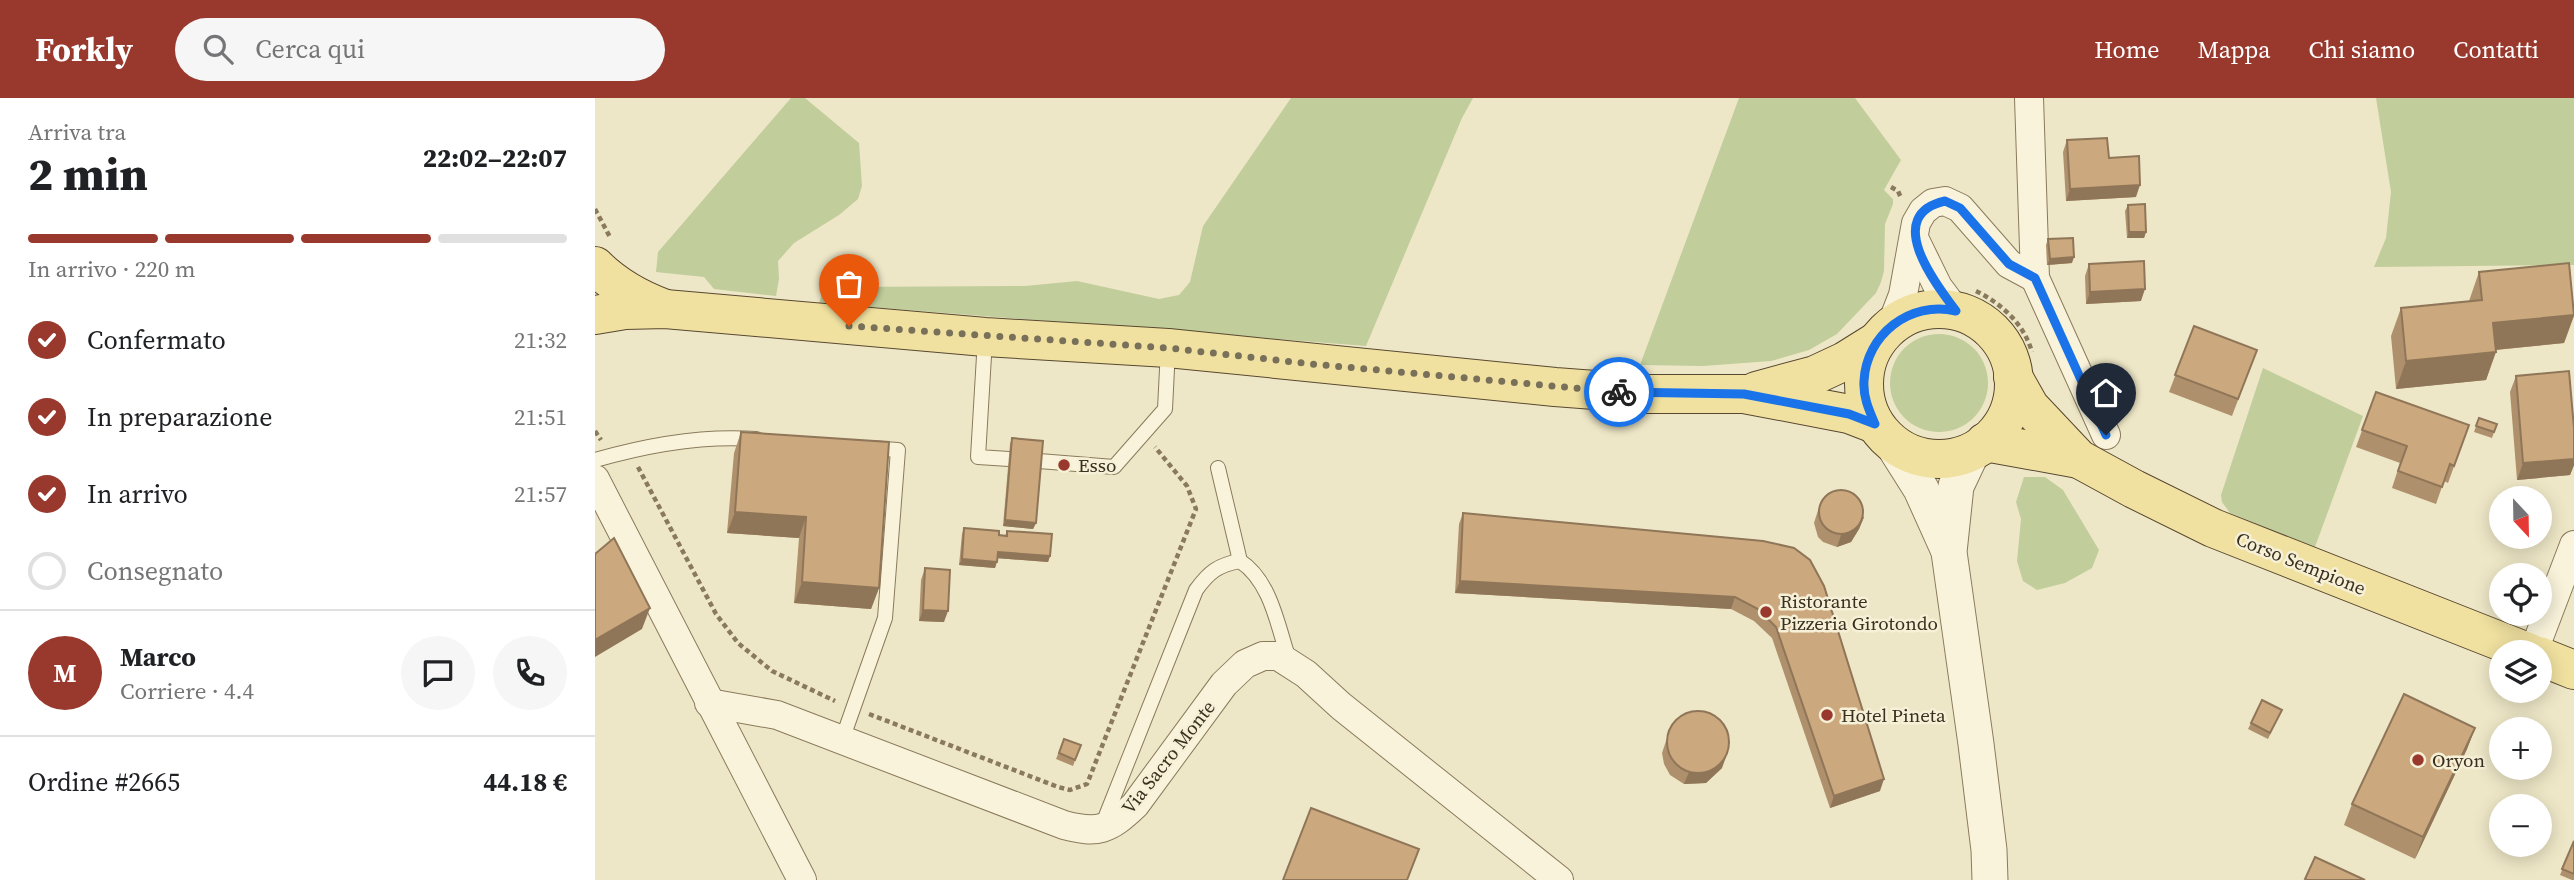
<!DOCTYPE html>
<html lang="it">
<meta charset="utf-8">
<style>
body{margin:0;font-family:"Source Serif 4",serif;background:#f6f6f6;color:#202124;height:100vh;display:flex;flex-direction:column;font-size:26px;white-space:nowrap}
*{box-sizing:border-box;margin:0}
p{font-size:23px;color:#757577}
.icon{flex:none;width:38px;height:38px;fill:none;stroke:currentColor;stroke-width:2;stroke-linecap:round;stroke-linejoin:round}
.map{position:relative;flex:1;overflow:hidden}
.sheet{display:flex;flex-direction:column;background:#fff;width:595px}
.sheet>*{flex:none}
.needle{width:46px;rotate:158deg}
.fabs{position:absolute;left:1894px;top:388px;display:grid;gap:14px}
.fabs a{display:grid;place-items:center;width:63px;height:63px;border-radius:50%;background:#fff;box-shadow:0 4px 18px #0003;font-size:35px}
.pin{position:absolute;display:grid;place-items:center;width:60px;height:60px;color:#fff;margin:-72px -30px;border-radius:50% 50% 50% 0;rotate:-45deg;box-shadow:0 0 7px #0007}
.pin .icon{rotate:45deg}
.courier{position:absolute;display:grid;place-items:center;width:70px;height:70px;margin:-35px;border:5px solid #1a73e8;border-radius:50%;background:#fff;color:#222;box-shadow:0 2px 9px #0007}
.overview em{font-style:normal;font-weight:800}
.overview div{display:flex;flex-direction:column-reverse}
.overview{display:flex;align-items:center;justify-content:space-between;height:119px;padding:0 28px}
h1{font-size:46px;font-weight:800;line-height:52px}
.bar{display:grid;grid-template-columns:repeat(4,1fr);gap:10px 7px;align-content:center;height:84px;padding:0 28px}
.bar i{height:9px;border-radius:5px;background:#e0e0e0}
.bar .on{background:#99392d}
.bar p{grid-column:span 4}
.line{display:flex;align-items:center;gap:18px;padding:0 28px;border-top:2px solid #e0e0e0}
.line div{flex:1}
.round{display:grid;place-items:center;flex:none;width:74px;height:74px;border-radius:37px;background:#f6f6f6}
ol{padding:0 28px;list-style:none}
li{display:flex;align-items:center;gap:21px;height:77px}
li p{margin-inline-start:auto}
li .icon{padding:7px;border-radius:50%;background:#99392d;color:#fff;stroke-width:4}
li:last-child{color:#757577}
li i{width:38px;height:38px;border:4px solid #e0e0e0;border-radius:50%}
header{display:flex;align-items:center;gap:42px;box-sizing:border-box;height:98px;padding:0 35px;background:#99392d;color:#fff}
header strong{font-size:33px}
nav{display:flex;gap:38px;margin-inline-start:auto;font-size:24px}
.search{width:490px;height:63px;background:#f6f6f6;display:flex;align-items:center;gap:18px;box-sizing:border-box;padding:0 24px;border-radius:38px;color:#757577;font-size:26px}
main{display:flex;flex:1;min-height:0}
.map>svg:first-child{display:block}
.green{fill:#c1cd9b}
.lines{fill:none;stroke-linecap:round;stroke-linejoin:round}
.service-casing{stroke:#8a7a5c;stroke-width:16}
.minor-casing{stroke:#8a7a5c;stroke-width:30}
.tertiary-casing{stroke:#8a7a5c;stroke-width:37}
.primary-casing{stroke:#584830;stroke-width:40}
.path{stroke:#8a7a5c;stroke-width:4.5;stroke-dasharray:5 3.5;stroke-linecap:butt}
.service{stroke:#f9f3db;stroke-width:14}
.minor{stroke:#f9f3db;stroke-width:28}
.tertiary{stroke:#f9f3db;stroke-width:35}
.primary{stroke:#f0e1a0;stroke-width:38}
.wall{fill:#af906c}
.shaded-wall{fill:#8f7658}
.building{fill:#cca87e;stroke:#8f7658;stroke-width:2}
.done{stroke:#79705a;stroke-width:7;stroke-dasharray:0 12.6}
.route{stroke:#1a73e8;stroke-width:9}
.poi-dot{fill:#99392d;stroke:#f6f0d7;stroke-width:2.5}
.labels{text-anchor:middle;stroke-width:5;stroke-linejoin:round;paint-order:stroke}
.poi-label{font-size:19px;fill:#3a3020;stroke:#f6f0d7;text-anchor:start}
.street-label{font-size:19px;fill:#3a3020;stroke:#f6f0d7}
</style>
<header>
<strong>Forkly</strong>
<div class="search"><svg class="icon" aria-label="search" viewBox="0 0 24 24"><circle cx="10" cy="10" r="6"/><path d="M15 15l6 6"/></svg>Cerca qui</div>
<nav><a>Home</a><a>Mappa</a><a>Chi siamo</a><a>Contatti</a></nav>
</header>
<main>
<section class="sheet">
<div class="overview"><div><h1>2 min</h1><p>Arriva tra</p></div><em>22:02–22:07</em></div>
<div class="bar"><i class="on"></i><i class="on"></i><i class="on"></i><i></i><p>In arrivo · 220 m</p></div>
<ol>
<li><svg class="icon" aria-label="check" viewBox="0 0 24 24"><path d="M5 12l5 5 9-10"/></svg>Confermato<p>21:32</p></li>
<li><svg class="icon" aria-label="check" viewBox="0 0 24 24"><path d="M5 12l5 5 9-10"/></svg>In preparazione<p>21:51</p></li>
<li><svg class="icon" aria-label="check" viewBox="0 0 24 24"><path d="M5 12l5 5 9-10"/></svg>In arrivo<p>21:57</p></li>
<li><i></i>Consegnato</li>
</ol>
<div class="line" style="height:126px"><b class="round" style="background:#99392d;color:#fff">M</b><div><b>Marco</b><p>Corriere · 4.4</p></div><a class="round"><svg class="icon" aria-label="chat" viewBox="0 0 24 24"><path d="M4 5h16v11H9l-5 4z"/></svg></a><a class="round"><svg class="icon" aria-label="phone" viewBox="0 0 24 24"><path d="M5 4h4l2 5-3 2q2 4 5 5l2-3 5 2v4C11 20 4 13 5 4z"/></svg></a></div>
<div class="line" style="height:91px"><div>Ordine #2665</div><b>44.18 €</b></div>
</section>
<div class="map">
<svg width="1979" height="782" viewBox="0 0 1979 782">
<rect width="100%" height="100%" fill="#eee7c7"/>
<!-- green -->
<g class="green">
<path d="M196,0H210L264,45L267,88L263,101L244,117L199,145L183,163L184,181L181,198L119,191L109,179L61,174L63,154Z"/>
<path d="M696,0H878L867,20L771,248L224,205L229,191L243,189L430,188L482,183L564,201L584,197L595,184L608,128Z"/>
<path d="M1144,0H1260L1306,62L1289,92L1298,101V106L1290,126L1289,173L1286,184L1281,195L1242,236L1214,252L1176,263L1108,268L1045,267Z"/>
<path d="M1781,0H1979V167L1779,169L1791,140L1796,94Z"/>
<circle cx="1344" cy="285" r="49"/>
<path d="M1668,270L1768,318L1720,449L1635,415L1627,404L1626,397Z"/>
<path d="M1429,379H1450L1468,392L1504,452L1497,470L1470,485L1442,492L1428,483L1422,463L1426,421L1421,404Z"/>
</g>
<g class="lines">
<!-- service casing -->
<g class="service-casing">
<g id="service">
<path d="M390,241L383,359L414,361"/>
<path d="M0,362C52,347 107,337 161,341"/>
<path d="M444,363L519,369L570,311L573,251"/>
<path d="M623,370L645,463C676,483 683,529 694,562"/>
<path d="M247,642L290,520L303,352L275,350"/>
<path d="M507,728L601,492C614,474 623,467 645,463"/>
</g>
</g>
<!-- minor casing -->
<g class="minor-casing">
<g id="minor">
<path d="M1434,0L1440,180L1511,337"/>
<path d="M1319,140L1343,189L1361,213"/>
<path d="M1296,228L1308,197L1321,125L1328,113L1338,105L1350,103L1365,110L1414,166L1440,180"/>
<path d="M0,381L207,782"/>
<path d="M1938,555L1979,447"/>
<path d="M114,605L182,617L469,727C503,736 514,732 540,707L629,586L650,566L668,558H683L711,576L746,608L964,782"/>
</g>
</g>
<!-- tertiary casing -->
<g class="tertiary-casing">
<g id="tertiary">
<path d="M1297,345L1326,391L1353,451"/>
<path d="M1378,352L1361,388L1354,454L1381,646L1394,752L1395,782"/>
</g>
</g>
<!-- primary casing -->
<g class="primary-casing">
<g id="primary">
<path d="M0,168C20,188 41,200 68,210"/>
<circle cx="1344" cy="286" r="75"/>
<path d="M0,217L30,212L70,211L390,239L573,250L960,289L1053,296H1149L1254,316L1280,326"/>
<path d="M1418,279L1435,309L1484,361L1539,391L1618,430L1935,555"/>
<path d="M1161,293L1220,277L1250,263L1282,243"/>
<path d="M1390,344L1484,361"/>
<path d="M1944,558L1979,572"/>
</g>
</g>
<!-- path -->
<g class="path">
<path d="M1296,89L1303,93L1306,100"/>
<path d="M0,111L16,141"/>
<path d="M1381,193C1407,206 1429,226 1437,254"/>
<path d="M0,333L6,342"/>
<path d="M43,369L121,516L143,545L177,573L240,603"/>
<path d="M274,616L463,689L475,692L492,686L601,411L592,388L560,349"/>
</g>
<!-- service -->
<use href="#service" class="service"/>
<!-- minor -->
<use href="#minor" class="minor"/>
<!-- tertiary -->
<use href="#tertiary" class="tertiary"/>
<!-- primary -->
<use href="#primary" class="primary"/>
</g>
<!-- wall -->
<g class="wall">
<path d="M1472,42L1514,60L1541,99L1471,103L1468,54Z"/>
<path d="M1533,107L1551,134L1549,140H1532L1530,113Z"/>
<path d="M1453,141L1477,165L1452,167L1451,147Z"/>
<path d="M1494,166L1546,203L1491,206L1490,178Z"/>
<path d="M1884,174L1979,214V218L1969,245L1901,252L1891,282L1801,291L1796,238L1806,210L1874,203Z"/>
<path d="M1599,228L1662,252L1637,318L1574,294Z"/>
<path d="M1921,278L1979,330V367L1975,377L1922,382L1915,294Z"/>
<path d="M1781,294L1874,327L1853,385L1849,383L1841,406L1797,390L1805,365L1761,349Z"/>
<path d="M1884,320L1902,326L1897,340L1879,334Z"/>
<path d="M146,334L284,490L276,511L199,505L204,440L132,435L139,355Z"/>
<path d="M417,340L441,425L438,431L408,428L415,346Z"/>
<path d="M1225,406L1269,419L1264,431L1256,444L1242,449L1228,444L1223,439L1219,425Z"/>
<path d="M868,415L1168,443L1285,693L1235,710L1177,540L1159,523L1136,511L860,495L864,426Z"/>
<path d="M369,430L410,438L412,433L455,458L453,464L402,460L400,470L364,467L367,436Z"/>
<path d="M330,470L349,524L324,523L326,482Z"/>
<path d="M1687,612L1673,641L1653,631L1656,625Z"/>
<path d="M1076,628L1127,670L1111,685L1089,686L1075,677L1069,666L1067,655Z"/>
<path d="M1880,630L1872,651L1820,761L1749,727L1757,706Z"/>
<path d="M469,641L486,647L478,668L461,661Z"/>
<path d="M1979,743V782H1977L1965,777Z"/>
</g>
<!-- shaded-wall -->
<g class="shaded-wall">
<path d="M1545,87L1541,99L1471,103L1475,91Z"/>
<path d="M1534,134H1551L1549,140H1532Z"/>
<path d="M1479,159L1477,165L1452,167L1455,161Z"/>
<path d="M1550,191L1546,203L1491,206L1495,194Z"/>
<path d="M1979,217L1969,245L1888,253L1898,225Z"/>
<path d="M1901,254L1891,282L1801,291L1811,263Z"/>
<path d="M1979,361V367L1975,377L1922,382L1928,365Z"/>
<path d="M140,414L211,419L204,440L132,435Z"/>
<path d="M1269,419L1264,431L1256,444L1242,449L1246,437Z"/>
<path d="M410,422L441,425L438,431L408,428Z"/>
<path d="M403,454L455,458L453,464L400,460Z"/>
<path d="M367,461L402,464L400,470L364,467Z"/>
<path d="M865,483L1140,499L1136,511L860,495Z"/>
<path d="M207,484L284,490L276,511L199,505Z"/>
<path d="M55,510L47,531L0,559V542Z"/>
<path d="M328,512L353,513L349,524L324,523Z"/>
<path d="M1880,630L1872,651L1820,761L1828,739Z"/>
<path d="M1131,659L1127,670L1111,685L1089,686L1094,674Z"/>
<path d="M1289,681L1285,693L1235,710L1239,698Z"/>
</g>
<!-- building -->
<g class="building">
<path d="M1512,40L1514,60L1544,58L1545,87L1475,91L1472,42Z"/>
<path d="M1550,106L1551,134H1534L1533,107Z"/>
<path d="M1478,140L1479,159L1455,161L1453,141Z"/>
<path d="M1549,163L1550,191L1495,194L1494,166Z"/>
<path d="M1974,165L1979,217L1898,225L1901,254L1811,263L1806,210L1887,202L1884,174Z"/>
<path d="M1599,228L1662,252L1643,301L1580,277Z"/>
<path d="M1974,273L1979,330V361L1928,365L1921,278Z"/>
<path d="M1781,294L1874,327L1859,368L1855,366L1847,389L1803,373L1812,348L1767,332Z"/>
<path d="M1884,320L1902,326L1899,334L1881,328Z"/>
<path d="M146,334L294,344L284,490L207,484L211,419L140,414Z"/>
<path d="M417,340L448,343L441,425L410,422Z"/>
<circle cx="1246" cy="414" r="22"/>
<path d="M868,415L1168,443L1199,450L1215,462L1229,488L1289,681L1239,698L1181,529L1163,511L1140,499L865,483Z"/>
<path d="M369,430L404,433V437L412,438V433L457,436L455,458L403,454L402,464L367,461Z"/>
<path d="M19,440L55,510L0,542V456Z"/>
<path d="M330,470L355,472L353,513L328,512Z"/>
<path d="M1809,596L1880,630L1828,739L1757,706Z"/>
<path d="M1667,602L1687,612L1675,635L1656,625Z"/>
<circle cx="1103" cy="644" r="31"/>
<path d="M469,641L486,647L480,662L464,655Z"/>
<path d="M716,710L824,751L812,782H688Z"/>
<path d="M1979,743V776L1967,771Z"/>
<path d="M1720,759L1770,782H1712L1710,781Z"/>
</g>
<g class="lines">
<!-- done -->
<path class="done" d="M254,228L573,250L717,266L1024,294"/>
<!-- route -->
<path class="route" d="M1024,294L1149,296L1254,316L1280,326C1274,312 1268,299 1269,283C1271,237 1315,202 1361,213C1339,184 1288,117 1350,103L1365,110L1414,166L1440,180L1511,337"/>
</g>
<!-- markers -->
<g class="poi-dot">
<circle cx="469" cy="367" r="7"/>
<circle cx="1171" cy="514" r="7"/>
<circle cx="1232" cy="617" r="7"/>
<circle cx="1823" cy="662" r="7"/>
</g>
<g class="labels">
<!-- poi labels -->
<g class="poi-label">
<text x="483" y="374">Esso</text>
<text x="1185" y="510">Ristorante<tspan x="1185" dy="22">Pizzeria Girotondo</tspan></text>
<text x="1246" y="624">Hotel Pineta</text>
<text x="1837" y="669">Oryon</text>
</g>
<!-- street labels -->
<g class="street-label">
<text transform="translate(1706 465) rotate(22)" y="7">Corso Sempione</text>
<text transform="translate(573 659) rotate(-52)" y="7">Via Sacro Monte</text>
</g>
</g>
</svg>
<div class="fabs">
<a><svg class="needle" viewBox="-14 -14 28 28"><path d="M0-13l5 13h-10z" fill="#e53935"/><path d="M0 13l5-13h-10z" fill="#757577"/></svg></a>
<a><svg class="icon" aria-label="locate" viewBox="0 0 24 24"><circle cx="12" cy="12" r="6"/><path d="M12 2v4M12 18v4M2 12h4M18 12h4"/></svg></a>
<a><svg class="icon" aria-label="layers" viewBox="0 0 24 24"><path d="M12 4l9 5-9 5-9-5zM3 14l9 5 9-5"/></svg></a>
<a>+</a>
<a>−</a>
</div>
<div class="pin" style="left:254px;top:228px;background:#ea580c"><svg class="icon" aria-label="bag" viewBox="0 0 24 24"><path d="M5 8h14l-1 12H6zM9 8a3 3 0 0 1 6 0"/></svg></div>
<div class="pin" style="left:1511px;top:337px;background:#1f2937"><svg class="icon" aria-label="home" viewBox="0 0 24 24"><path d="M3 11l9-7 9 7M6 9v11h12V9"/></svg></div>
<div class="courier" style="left:1024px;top:294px"><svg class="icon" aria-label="bike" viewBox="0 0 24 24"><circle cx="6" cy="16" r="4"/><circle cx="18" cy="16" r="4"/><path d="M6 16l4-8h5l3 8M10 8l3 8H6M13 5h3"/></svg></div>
</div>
</main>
